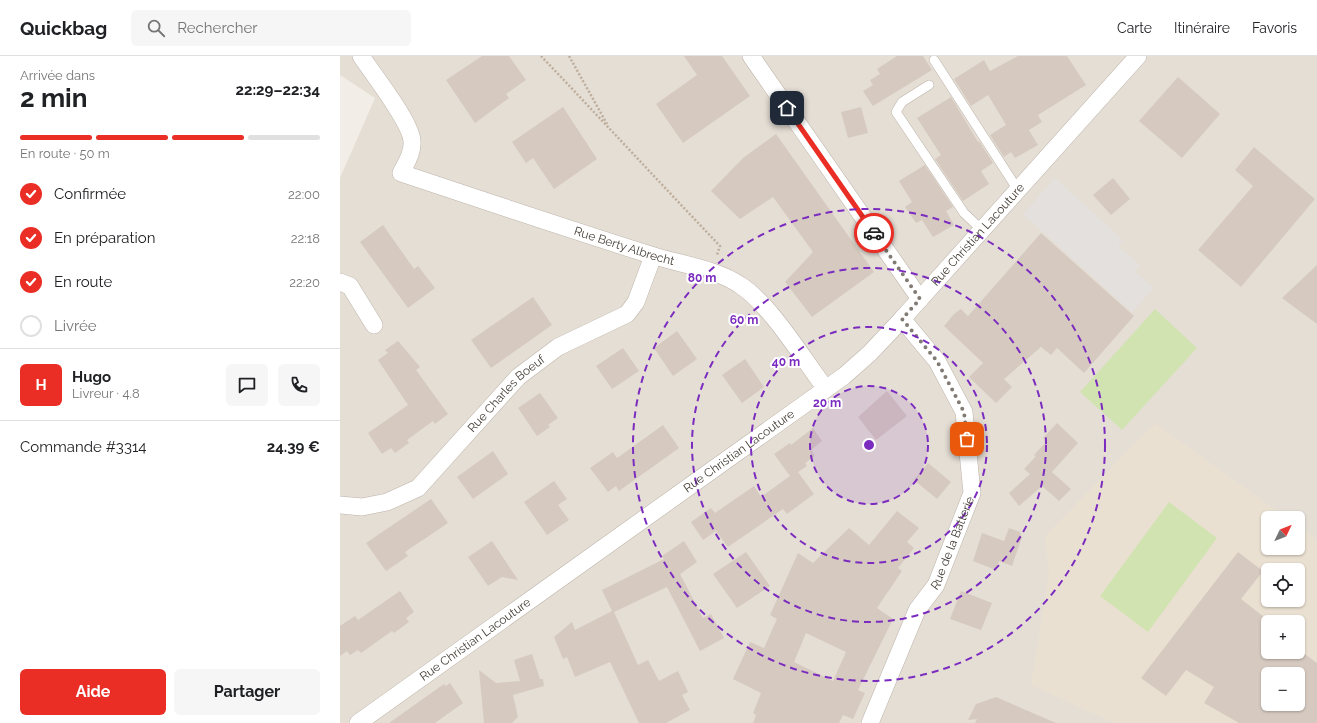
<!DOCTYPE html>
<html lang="fr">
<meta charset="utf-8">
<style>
body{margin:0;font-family:Raleway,sans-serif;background:#f6f6f6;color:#202124;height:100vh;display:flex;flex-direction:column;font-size:15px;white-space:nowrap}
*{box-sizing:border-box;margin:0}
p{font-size:13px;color:#757577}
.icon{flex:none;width:22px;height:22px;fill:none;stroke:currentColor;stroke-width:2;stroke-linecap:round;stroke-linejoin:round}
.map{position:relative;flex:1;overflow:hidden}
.side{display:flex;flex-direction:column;background:#fff;width:340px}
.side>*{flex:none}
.needle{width:26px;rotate:47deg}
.buttons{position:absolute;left:921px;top:455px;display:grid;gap:8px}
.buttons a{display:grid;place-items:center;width:44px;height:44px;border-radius:6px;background:#fff;box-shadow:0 1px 3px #0004;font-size:20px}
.pin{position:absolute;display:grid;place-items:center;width:34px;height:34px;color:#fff;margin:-17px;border-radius:8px;box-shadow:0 2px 6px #0006}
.courier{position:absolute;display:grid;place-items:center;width:40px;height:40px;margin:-20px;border:3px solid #ea2d25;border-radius:50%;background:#fff;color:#222;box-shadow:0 1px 5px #0007}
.summary em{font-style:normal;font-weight:700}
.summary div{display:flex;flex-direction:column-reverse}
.summary{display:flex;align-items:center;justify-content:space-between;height:68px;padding:0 20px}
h1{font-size:26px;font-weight:700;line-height:30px}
.bar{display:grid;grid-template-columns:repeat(4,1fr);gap:6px 4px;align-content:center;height:48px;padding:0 20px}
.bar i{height:5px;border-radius:3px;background:#e0e0e0}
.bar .selected{background:#ea2d25}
.bar p{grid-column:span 4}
.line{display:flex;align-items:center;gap:10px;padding:0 20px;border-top:1px solid #e0e0e0}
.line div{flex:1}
.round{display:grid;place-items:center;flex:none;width:42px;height:42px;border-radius:6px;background:#f6f6f6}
ol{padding:0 20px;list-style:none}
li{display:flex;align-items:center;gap:12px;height:44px}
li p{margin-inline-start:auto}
li .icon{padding:4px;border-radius:50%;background:#ea2d25;color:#fff;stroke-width:4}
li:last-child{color:#757577}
li i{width:22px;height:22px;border:2px solid #e0e0e0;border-radius:50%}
.action{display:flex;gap:8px;margin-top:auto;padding:8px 20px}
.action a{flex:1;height:46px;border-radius:6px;background:#ea2d25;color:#fff;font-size:16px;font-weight:700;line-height:46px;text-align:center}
.action a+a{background:#f6f6f6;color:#202124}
header{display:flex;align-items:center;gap:24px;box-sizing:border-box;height:56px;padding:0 20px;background:#fff;border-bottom:1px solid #e0e0e0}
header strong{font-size:19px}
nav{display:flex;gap:22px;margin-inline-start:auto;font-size:14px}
.search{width:280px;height:36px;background:#f6f6f6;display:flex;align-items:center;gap:10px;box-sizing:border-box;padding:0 14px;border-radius:6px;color:#757577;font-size:15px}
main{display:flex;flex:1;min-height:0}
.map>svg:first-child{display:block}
.residential{fill:#e5ded5;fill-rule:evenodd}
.education{fill:#eae0d1;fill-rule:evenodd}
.green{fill:#d2e3b2}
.parking{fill:#e3e0de}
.building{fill:#d6cac0;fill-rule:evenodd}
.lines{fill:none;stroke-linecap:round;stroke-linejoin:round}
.lane-casing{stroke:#bdb4aa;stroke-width:10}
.street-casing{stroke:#bdb4aa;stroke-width:18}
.path{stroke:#bdae9c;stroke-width:2.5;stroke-dasharray:2 2;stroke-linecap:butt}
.lane{stroke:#fff;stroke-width:9}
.street{stroke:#fff;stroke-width:17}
.done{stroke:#817b74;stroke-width:4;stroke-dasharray:0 7.2}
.route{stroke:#ea2d25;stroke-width:5}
.ring{fill:none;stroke:#7b2cbf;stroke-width:2;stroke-dasharray:7 5}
.labels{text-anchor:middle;stroke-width:4;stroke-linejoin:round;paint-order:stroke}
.street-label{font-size:12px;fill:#443d36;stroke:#fff}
.centre{fill:#7b2cbf;stroke:#fff;stroke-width:2}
.ring-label{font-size:12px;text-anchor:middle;font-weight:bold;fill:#7b2cbf;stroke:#fff;stroke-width:4;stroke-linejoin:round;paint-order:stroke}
</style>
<header>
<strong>Quickbag</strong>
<div class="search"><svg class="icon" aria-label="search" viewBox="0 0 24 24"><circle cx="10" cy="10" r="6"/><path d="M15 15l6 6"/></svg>Rechercher</div>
<nav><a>Carte</a><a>Itinéraire</a><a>Favoris</a></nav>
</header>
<main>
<section class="side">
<div class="summary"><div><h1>2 min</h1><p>Arrivée dans</p></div><em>22:29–22:34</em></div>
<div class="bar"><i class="selected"></i><i class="selected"></i><i class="selected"></i><i></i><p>En route · 50 m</p></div>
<ol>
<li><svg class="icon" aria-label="check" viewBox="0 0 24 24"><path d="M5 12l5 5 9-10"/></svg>Confirmée<p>22:00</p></li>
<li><svg class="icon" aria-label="check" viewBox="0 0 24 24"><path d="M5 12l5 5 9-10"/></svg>En préparation<p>22:18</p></li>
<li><svg class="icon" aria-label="check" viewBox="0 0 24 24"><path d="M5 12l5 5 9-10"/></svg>En route<p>22:20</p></li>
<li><i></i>Livrée</li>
</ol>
<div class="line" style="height:72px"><b class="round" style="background:#ea2d25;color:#fff">H</b><div><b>Hugo</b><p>Livreur · 4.8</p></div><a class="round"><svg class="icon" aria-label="chat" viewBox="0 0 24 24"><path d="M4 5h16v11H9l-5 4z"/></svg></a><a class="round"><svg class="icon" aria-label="phone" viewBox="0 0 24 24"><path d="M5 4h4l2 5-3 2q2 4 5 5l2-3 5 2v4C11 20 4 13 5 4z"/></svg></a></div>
<div class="line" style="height:52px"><div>Commande #3314</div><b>24.39 €</b></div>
<div class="action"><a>Aide</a><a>Partager</a></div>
</section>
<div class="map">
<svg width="977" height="667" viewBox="0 0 977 667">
<rect width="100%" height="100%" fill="#f2ede6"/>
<!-- residential -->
<path class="residential" d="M0,0H977V667H0V122L35,42L0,19ZM928,462H958V492H928ZM928,514H958V544H928ZM928,566H958V596H928ZM928,618H958V648H928Z"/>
<!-- education -->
<path class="education" d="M815,367L947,462H928V492H958V470L977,484V667H774L691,629L709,519L705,480ZM928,514H958V544H928ZM928,566H958V596H928ZM928,618H958V648H928Z"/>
<!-- green -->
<g class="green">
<path d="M815,253L857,292L782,374L740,336Z"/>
<path d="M829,446L877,482L808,576L760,540Z"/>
</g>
<!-- parking -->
<path class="parking" d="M715,122L783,184L778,190L800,209L795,216L814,232L792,256L683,158Z"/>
<!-- building -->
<g class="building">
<path d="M142,0H169L186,24L166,38L169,42L135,67L106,24Z"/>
<path d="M344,0H382L410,40L343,87L316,48L357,19Z"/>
<path d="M557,0H583L592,14L533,50L523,35L533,29L530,24L540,18L537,13Z"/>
<path d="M678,0H727L746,29L698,59L702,66L689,74L698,89L675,102L671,96L664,101L650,79L666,69L648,39L631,50L614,23L644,4L650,15Z"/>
<path d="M838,21L880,58L842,102L799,65Z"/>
<path d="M611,41L638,86L639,85L653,107L641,115L649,128L623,145L595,103L601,99L577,62Z"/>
<path d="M223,51L257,103L214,133L193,102L186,107L172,86Z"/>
<path d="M521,51L528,77L508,82L501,56Z"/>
<path d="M436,78L534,216L472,261L445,226L473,196L433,141L400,163L371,135L403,102Z"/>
<path d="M914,91L975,143L901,231L858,194L913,130L895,114Z"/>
<path d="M585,109L613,151L606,155L614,169L593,181L582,164L576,167L565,151L572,146L559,125Z"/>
<path d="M773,122L790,143L771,159L753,139Z"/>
<path d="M43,169L74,213L78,210L95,232L68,252L20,186Z"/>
<path d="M701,177L794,260L744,317L717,292L711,299L701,291L664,323L672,331L656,347L629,321L643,307L604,270L614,258L621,253L628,260Z"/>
<path d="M977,209V268L942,242Z"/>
<path d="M193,241L212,269L151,312L131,284Z"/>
<path d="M337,275L357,303L333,320L314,292Z"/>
<path d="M58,285L80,311L76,314L108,358L95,368L93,365L67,384L69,387L55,397L51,392L42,398L28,377L68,349L38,304L48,297L45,294Z"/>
<path d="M283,292L299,315L272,333L256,310Z"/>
<path d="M405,303L424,331L402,347L382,319Z"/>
<path d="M547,335L567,360L536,384L518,361Z"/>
<path d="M200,337L218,362L208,369L210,371L197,380L178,352Z"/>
<path d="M717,367L738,387L712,416L731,433L719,445L702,430L679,450L669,437L690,418L684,413L696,400L694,399L707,385L703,382Z"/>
<path d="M323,369L339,392L279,435L276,430L268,436L250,412L273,396L277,402Z"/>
<path d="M473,372L482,385L471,394L475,400L465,407L467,410L458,416L474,438L447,458L443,453L388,491L376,475L363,484L351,466L371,452L375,457L414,430L421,441L450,420L434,398L450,387L451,389Z"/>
<path d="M153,395L168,418L133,443L117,421Z"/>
<path d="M588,407L611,426L597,443L574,424Z"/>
<path d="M214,425L227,443L218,449L229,464L207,479L184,446Z"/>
<path d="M91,443L108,467L65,496L68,500L46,515L26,487Z"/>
<path d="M557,455L579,472L567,486L574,492L558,512L562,515L537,552L553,563L518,634L525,637L513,663L503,659L499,667H413L416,659L413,657L421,637L393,623L410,586L424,592L437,563L430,559L458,497L473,507L509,472L529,489ZM466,577L506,596L493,625L454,606Z"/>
<path d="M669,472L680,476L682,481L672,510L659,505L656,514L633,505L642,477L664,485Z"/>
<path d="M152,485L178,524L162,521L148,530L128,501Z"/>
<path d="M344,485L357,506L340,518L363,562L371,558L384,582L360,595L327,531L274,556L298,609L308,604L319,625L338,615L348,636L342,639L350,654L326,667H299L270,606L235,621L227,601L223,603L214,581L232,566L235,574L272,555L262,534L324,503L322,500Z"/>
<path d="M406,496L430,530L397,552L373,518Z"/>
<path d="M898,496L923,515L901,543L928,564V596H962L977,607V667H899L864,647L874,631L846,614L826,640L801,622ZM928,618H958V648H928Z"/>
<path d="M60,535L74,556L66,562L69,566L54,577L52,575L21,597L18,594L10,599L7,595L0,600V570L15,560L18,564Z"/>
<path d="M621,535L652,547L641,574L610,563Z"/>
<path d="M192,598L200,623H203L204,630L173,639L178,661L172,667H144L139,614L156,627L180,625L174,604Z"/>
<path d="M110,627L123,647L95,667H49L104,628L106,630Z"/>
<path d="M656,641L716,667H635L637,663L628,664L636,648Z"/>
</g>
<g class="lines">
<!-- lane casing -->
<g class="lane-casing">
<g id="lane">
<path d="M594,4L678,134"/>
<path d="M589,29L562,46L556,56L624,157L642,174"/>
</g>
</g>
<!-- street casing -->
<g class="street-casing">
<g id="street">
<path id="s1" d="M21,0C33,18 71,66 72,85C73,97 66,107 61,117C145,145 228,173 311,199C339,208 377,213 400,229C431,249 463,303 486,333"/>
<path d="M411,0L580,243"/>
<path d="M0,226L10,230L34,269"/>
<path id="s2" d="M0,449L22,451L47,446L78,432L178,321L218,291L287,258L296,246L313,200"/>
<path id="s3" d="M18,667L504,320L530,297L562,263L798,0"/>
<path id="s4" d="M530,667L577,554L596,529L632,437L624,356L597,305L562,263"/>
</g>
</g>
<!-- path -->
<g class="path">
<path d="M201,0C261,63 320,127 380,190L377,199"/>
<path d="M229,0L267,68"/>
</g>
<!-- lane -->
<use href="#lane" class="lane"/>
<!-- street -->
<use href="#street" class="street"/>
</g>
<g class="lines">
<!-- done -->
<path class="done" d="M534,177L580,243L562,263L597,305L624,356L627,383"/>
<!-- route -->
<path class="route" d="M447,52L534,177"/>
</g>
<!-- distance rings -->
<circle cx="529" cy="389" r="59" fill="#7b2cbf" fill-opacity=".12"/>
<g class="ring">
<circle cx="529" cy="389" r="59"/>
<circle cx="529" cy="389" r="118"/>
<circle cx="529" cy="389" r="177"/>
<circle cx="529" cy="389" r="236"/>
</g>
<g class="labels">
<!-- street labels -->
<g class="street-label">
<text dy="4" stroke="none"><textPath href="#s3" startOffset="792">Rue Christian Lacouture</textPath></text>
<text dy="4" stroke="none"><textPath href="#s1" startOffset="369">Rue Berty Albrecht</textPath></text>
<text dy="4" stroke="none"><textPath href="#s2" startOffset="211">Rue Charles Boeuf</textPath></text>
<text dy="4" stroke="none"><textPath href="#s3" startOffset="468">Rue Christian Lacouture</textPath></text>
<text dy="4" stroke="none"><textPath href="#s4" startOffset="199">Rue de la Batterie</textPath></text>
<text dy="4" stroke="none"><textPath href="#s3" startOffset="144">Rue Christian Lacouture</textPath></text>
</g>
</g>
<circle cx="529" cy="389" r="6" class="centre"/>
<g class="ring-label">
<text x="362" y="226">80 m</text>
<text x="404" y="268">60 m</text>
<text x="446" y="310">40 m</text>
<text x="487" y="351">20 m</text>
</g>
</svg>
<div class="buttons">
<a><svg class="needle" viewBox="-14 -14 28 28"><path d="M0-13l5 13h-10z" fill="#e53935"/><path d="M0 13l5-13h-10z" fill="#757577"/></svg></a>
<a><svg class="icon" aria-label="locate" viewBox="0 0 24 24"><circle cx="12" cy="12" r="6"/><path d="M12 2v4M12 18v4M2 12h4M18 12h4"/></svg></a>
<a>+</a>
<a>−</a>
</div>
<div class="pin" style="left:627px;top:383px;background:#ea580c"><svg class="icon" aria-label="bag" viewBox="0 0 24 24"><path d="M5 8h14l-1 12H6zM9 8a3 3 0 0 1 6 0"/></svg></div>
<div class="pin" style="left:447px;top:52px;background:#1f2937"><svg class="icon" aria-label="home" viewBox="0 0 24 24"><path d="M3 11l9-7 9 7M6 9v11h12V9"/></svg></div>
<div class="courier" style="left:534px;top:177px"><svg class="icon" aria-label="car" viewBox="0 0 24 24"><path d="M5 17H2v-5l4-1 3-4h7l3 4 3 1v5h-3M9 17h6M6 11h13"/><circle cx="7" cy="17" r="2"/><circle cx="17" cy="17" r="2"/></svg></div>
</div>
</main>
